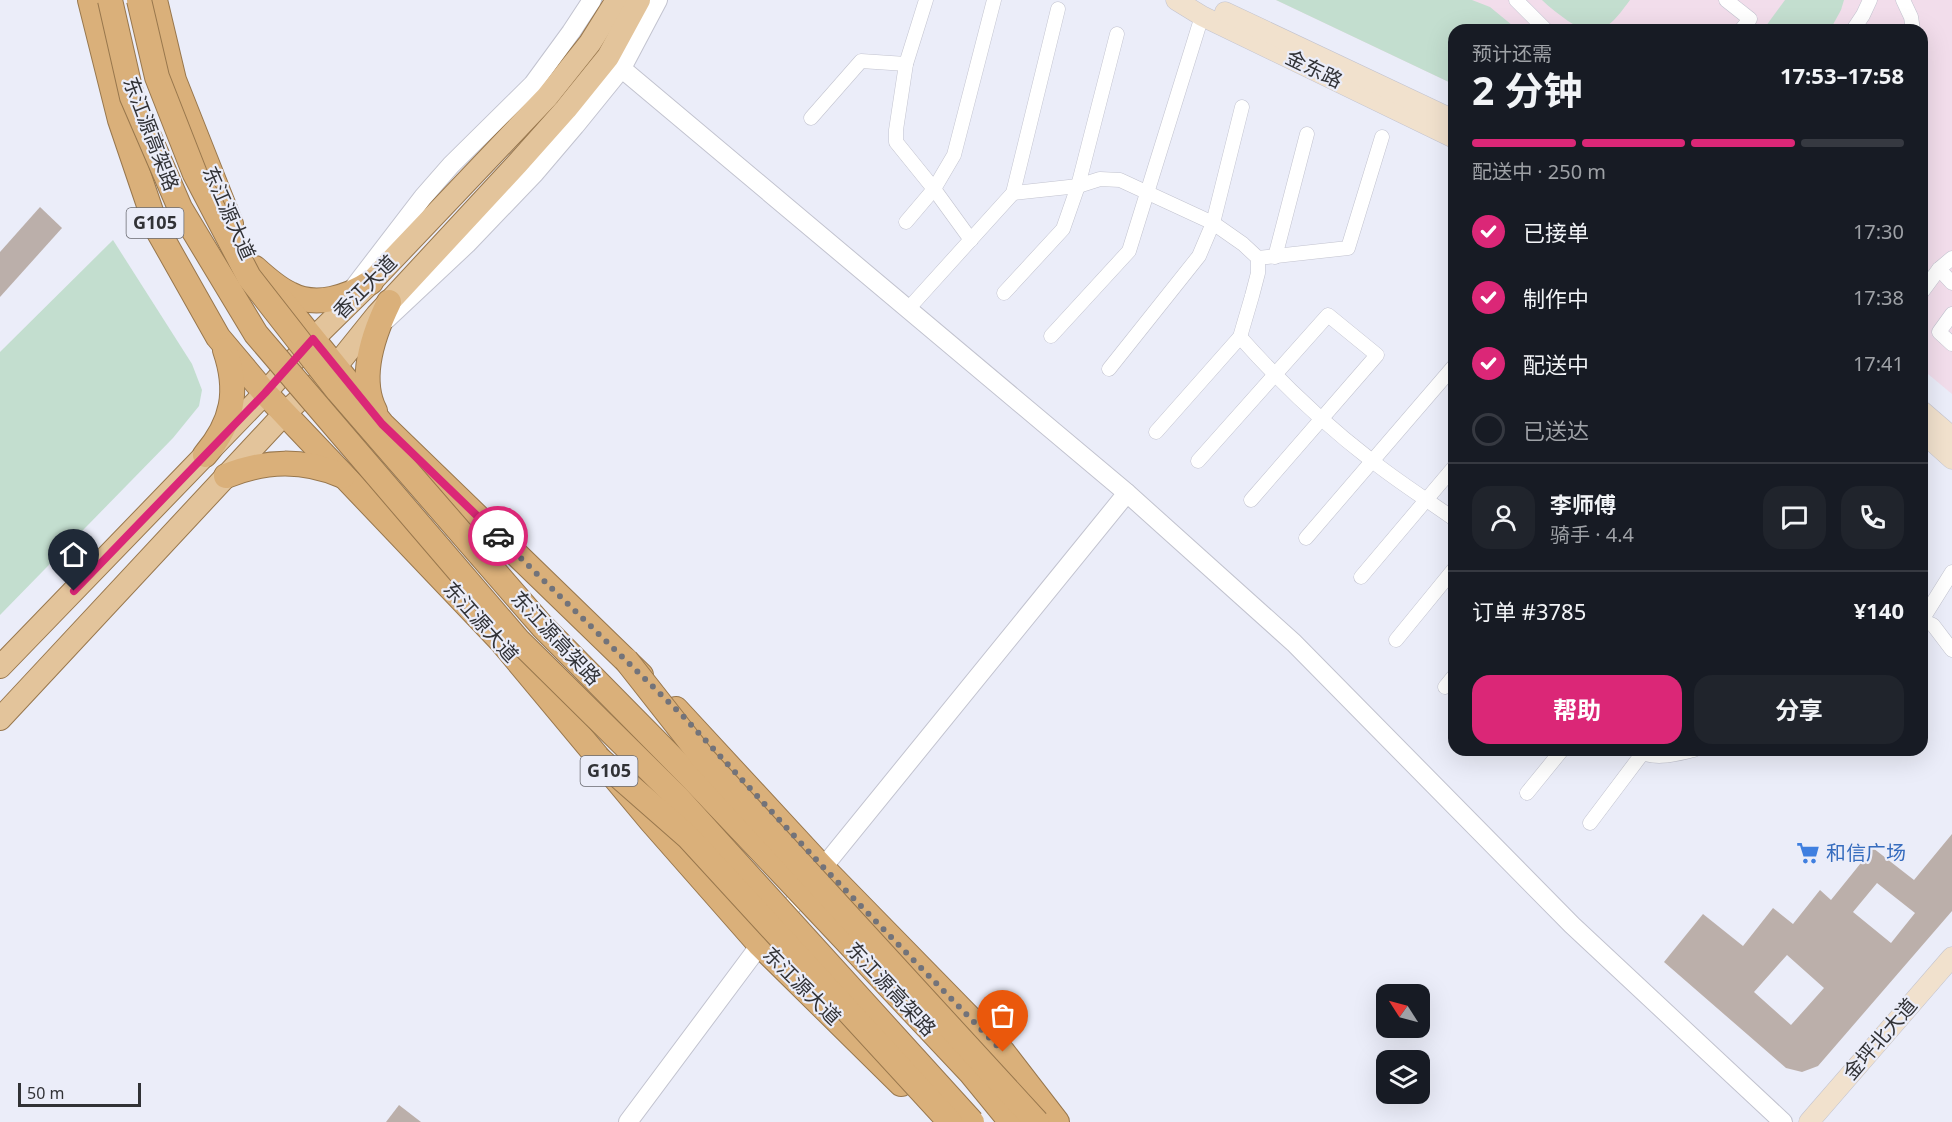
<!DOCTYPE html>
<html lang="zh">
<meta charset="utf-8">
<style>
body{margin:0;font-family:"Noto Sans","Noto Sans SC",sans-serif;background:#20242c;color:#f1f3f6;height:100vh;display:flex;flex-direction:column;font-size:22px;white-space:nowrap}
*{box-sizing:border-box;margin:0}
p{font-size:20px;color:#9ea1a6}
.icon{flex:none;width:33px;height:33px;fill:none;stroke:currentColor;stroke-width:2;stroke-linecap:round;stroke-linejoin:round}
.map{position:relative;flex:1;overflow:hidden}
.sheet{position:absolute;left:1448px;top:24px;width:480px;height:732px;display:flex;flex-direction:column;background:#171b24;border-radius:18px;box-shadow:0 6px 24px #0002}
.sheet>*{flex:none}
.needle{width:39px;rotate:306deg}
.controls{position:absolute;left:1376px;top:984px;display:grid;gap:12px}
.controls a{display:grid;place-items:center;width:54px;height:54px;border-radius:12px;background:#171b24;box-shadow:0 6px 24px #0002;font-size:30px}
.scale{position:absolute;left:18px;bottom:15px;width:123px;box-sizing:border-box;padding-left:6px;border:3px solid #313236;border-top:0;font-size:16px;line-height:21px;white-space:nowrap;color:#313236;-webkit-text-stroke:4px #ebedf9;paint-order:stroke}
.pin{position:absolute;display:grid;place-items:center;width:51px;height:51px;color:#fff;margin:-62px -26px;border-radius:50% 50% 50% 0;rotate:-45deg;box-shadow:0 0 6px #0007}
.pin .icon{rotate:45deg}
.courier{position:absolute;display:grid;place-items:center;width:60px;height:60px;margin:-30px;border:4px solid #db2777;border-radius:50%;background:#fff;color:#222;box-shadow:0 2px 8px #0007}
.head em{font-style:normal;font-weight:700}
.head div{display:flex;flex-direction:column-reverse}
.head{display:flex;align-items:center;justify-content:space-between;height:102px;padding:0 24px}
h1{font-size:39px;font-weight:700;line-height:45px}
.bar{display:grid;grid-template-columns:repeat(4,1fr);gap:9px 6px;align-content:center;height:72px;padding:0 24px}
.bar i{height:8px;border-radius:4px;background:#363941}
.bar .active{background:#db2777}
.bar p{grid-column:span 4}
.line{display:flex;align-items:center;gap:15px;padding:0 24px;border-top:2px solid #363941}
.line div{flex:1}
.round{display:grid;place-items:center;flex:none;width:63px;height:63px;border-radius:18px;background:#20242c}
ol{padding:0 24px;list-style:none}
li{display:flex;align-items:center;gap:18px;height:66px}
li p{margin-inline-start:auto}
li .icon{padding:6px;border-radius:50%;background:#db2777;color:#fff;stroke-width:4}
li:last-child{color:#9ea1a6}
li i{width:33px;height:33px;border:3px solid #363941;border-radius:50%}
.primary-button{display:flex;gap:12px;margin-top:auto;padding:12px 24px}
.primary-button a{flex:1;height:69px;border-radius:18px;background:#db2777;color:#fff;font-size:24px;font-weight:700;line-height:69px;text-align:center}
.primary-button a+a{background:#20242c;color:#f1f3f6}
.map>svg:first-child{display:block}
.commercial{fill:#f2ddeb}
.green{fill:#c3decf}
.building{fill:#bbafaa;fill-rule:evenodd}
.lines{fill:none;stroke-linecap:round;stroke-linejoin:round}
.minor-casing{stroke:#c2c3cf;stroke-width:15}
.tertiary-casing{stroke:#c2c3cf;stroke-width:20}
.secondary-casing{stroke:#c2c3cf;stroke-width:21}
.primary-casing{stroke:#98774d;stroke-width:24}
.trunk-casing{stroke:#98774d;stroke-width:26}
.minor{stroke:#fff;stroke-width:14}
.tertiary{stroke:#fff;stroke-width:18}
.secondary{stroke:#f1e1cd;stroke-width:20}
.primary{stroke:#e3c49b;stroke-width:22}
.trunk{stroke:#dab07a;stroke-width:24}
.trunk-bridge-casing{stroke:#98774d;stroke-width:26;stroke-linecap:butt}
.trunk-bridge{stroke:#dab07a;stroke-width:24}
.done{stroke:#72737a;stroke-width:6;stroke-dasharray:0 10.8}
.route{stroke:#db2777;stroke-width:8}
.labels{text-anchor:middle;stroke-width:4.5;stroke-linejoin:round;paint-order:stroke}
.shield{fill:#ebedf9;stroke:#696a70;stroke-width:1.5}
.shield-label{font-size:18px;font-weight:bold;fill:#313236}
.street-label{font-size:20px;fill:#313236;stroke:#ebedf9}
.shop-label{font-size:20px;fill:#366cbe;stroke:#ebedf9;text-anchor:start}
</style>
<div class="map">
<svg width="1952" height="1122" viewBox="0 0 1952 1122">
<rect width="100%" height="100%" fill="#ebedf9"/>
<!-- commercial -->
<path class="commercial" d="M1276,0H1952V394L1922,369V30H1454L1453,84Z"/>
<!-- green -->
<g class="green">
<path d="M1276,0H1472L1490,7L1518,30H1454L1453,84Z"/>
<path d="M1542,0H1630C1611,26 1599,41 1568,21C1559,14 1550,8 1542,0Z"/>
<path d="M1785,0H1844L1841,10L1830,30H1763Z"/>
<path d="M113,240L192,364L202,390L199,406L173,438L0,615V352Z"/>
</g>
<!-- building -->
<g class="building">
<path d="M40,207L62,228L0,297V252Z"/>
<path d="M1952,834V911L1818,1066L1802,1072L1786,1068L1664,962L1703,914L1743,946L1773,908L1793,924L1820,890L1831,900L1873,848L1914,880ZM1877,883L1915,913L1891,943L1853,912ZM1787,955L1824,988L1791,1025L1754,992Z"/>
<path d="M399,1105L421,1122H386Z"/>
</g>
<g class="lines">
<!-- minor casing -->
<g class="minor-casing">
<g id="minor">
<path d="M926,0L906,64L896,130V142L934,189L971,240"/>
<path d="M1516,0L1546,30"/>
<path d="M1726,0L1750,19L1741,30"/>
<path d="M1903,0L1911,17L1913,30"/>
<path d="M1853,30L1863,15L1870,0"/>
<path d="M811,118L861,61L906,64"/>
<path d="M1013,193L1078,186L1100,179L1120,180L1213,223L1243,244L1258,258V273L1252,296L1240,337L1156,432"/>
<path d="M906,222L934,189L954,155L994,0"/>
<path d="M1275,257L1307,134"/>
<path d="M1258,258L1348,248L1382,137"/>
<path d="M1939,269L1952,283"/>
<path d="M1922,292L1939,269L1952,258"/>
<path d="M1004,293L1063,229L1078,186L1117,34"/>
<path d="M909,308L1013,193L1058,9"/>
<path d="M1952,314L1939,332L1952,344"/>
<path d="M1051,336L1129,251L1202,16"/>
<path d="M1240,337C1280,382 1323,423 1371,460C1397,481 1426,499 1454,519"/>
<path d="M1109,369L1199,256L1213,223L1242,107"/>
<path d="M1198,461L1328,315L1377,355L1251,500"/>
<path d="M1306,538L1454,366"/>
<path d="M1361,577L1454,467"/>
<path d="M1922,620L1952,572"/>
<path d="M1922,620L1933,625L1952,650"/>
<path d="M1396,640L1454,569"/>
<path d="M1445,687L1454,676"/>
<path d="M1637,750C1654,761 1676,754 1694,750"/>
<path d="M1527,793L1562,750"/>
<path d="M1590,823L1645,750"/>
</g>
</g>
<!-- tertiary casing -->
<g class="tertiary-casing">
<g id="tertiary">
<path d="M608,57L1127,493L1294,643L1572,925L1783,1122"/>
<path d="M354,287L423,197L451,165L533,84L571,32L592,0"/>
<path d="M386,320L467,244L535,173L575,126L622,68L658,0"/>
<path d="M628,1122L760,945L1127,493"/>
</g>
</g>
<!-- secondary casing -->
<g class="secondary-casing">
<g id="secondary">
<path d="M1176,0L1202,16L1454,138"/>
<path d="M1225,12L1454,120"/>
<path d="M1922,411L1952,437"/>
<path d="M1922,432L1952,459"/>
<path d="M1809,1122L1952,957"/>
</g>
</g>
<!-- primary casing -->
<g class="primary-casing">
<g id="primary">
<path d="M0,667L265,393L313,339L371,282L547,97L590,43L617,0"/>
<path d="M0,719L285,413L336,366L377,315L517,164L566,109L608,57L639,0"/>
</g>
</g>
<!-- trunk casing -->
<g class="trunk-casing">
<g id="trunk">
<path d="M90,0L120,120L157,229L218,337L265,393L501,641L651,821L760,945L901,1084"/>
<path d="M155,0L174,80L231,224"/>
<path d="M255,268C266,278 277,288 290,294C316,308 348,297 371,282"/>
<path d="M283,302L382,424L641,675"/>
<path d="M375,411C358,378 374,333 389,302"/>
<path d="M205,455C233,422 239,391 225,350"/>
<path d="M226,476C266,460 303,459 343,476"/>
<path d="M676,709L823,868L1003,1052L1057,1122"/>
</g>
</g>
<!-- minor -->
<use href="#minor" class="minor"/>
<!-- tertiary -->
<use href="#tertiary" class="tertiary"/>
<!-- secondary -->
<use href="#secondary" class="secondary"/>
<!-- primary -->
<use href="#primary" class="primary"/>
<!-- trunk -->
<use href="#trunk" class="trunk"/>
<!-- trunk-bridge casing -->
<g class="trunk-bridge-casing">
<g id="trunk-bridge">
<path d="M110,0L132,97L180,208L256,334L518,640L678,798L972,1122"/>
<path d="M139,0L157,77L195,174L249,277L338,391L542,626L693,779L788,879L970,1072L1011,1122"/>
<path d="M626,660L703,758L1037,1122"/>
<path d="M598,758L688,837L950,1122"/>
</g>
</g>
<!-- trunk-bridge -->
<use href="#trunk-bridge" class="trunk-bridge"/>
</g>
<g class="lines">
<!-- done -->
<path class="done" d="M498,536L681,714L824,868L1003,1052"/>
<!-- route -->
<path class="route" d="M74,591L265,393L313,339L382,424L498,536"/>
</g>
<!-- icons -->
<defs>
<g id="supermarket-bare" transform="scale(1.8)"><path d="M-6-5.5h2.5l.6 2H6L4.5 2H-2.5L-4.4-4H-6ZM-1.5 3.2a1.3 1.3 0 1 0 .1 0ZM3 3.2a1.3 1.3 0 1 0 .1 0Z" fill="#3f7fe0" stroke="#ebedf9" stroke-width="2.5" paint-order="stroke"/></g>
</defs>
<g fill-rule="evenodd">
<use href="#supermarket-bare" x="1808" y="853"/>
</g>
<g class="labels">
<!-- shield labels -->
<g class="shield">
<rect x="126.5" y="208" width="57" height="30" rx="4.5"/>
<rect x="580.5" y="756" width="57" height="30" rx="4.5"/>
</g>
<g class="shield-label">
<text x="155" y="229">G105</text>
<text x="609" y="777">G105</text>
</g>
<!-- street labels -->
<g class="street-label">
<text transform="translate(1314 69) rotate(26)" y="7">金东路</text>
<text transform="translate(151 134) rotate(69)" y="7">东江源高架路</text>
<text transform="translate(229 213) rotate(66)" y="7">东江源大道</text>
<text transform="translate(365 287) rotate(-45)" y="7">香江大道</text>
<text transform="translate(481 622) rotate(48)" y="7">东江源大道</text>
<text transform="translate(556 638) rotate(47)" y="7">东江源高架路</text>
<text transform="translate(802 986) rotate(45)" y="7">东江源大道</text>
<text transform="translate(891 989) rotate(47)" y="7">东江源高架路</text>
<text transform="translate(1880 1039) rotate(-49)" y="7">金坪北大道</text>
</g>
<!-- shop labels -->
<g class="shop-label">
<text x="1826" y="860">和信广场</text>
</g>
</g>
</svg>
<div class="controls">
<a><svg class="needle" viewBox="-14 -14 28 28"><path d="M0-13l5 13h-10z" fill="#e53935"/><path d="M0 13l5-13h-10z" fill="#9ea1a6"/></svg></a>
<a><svg class="icon" aria-label="layers" viewBox="0 0 24 24"><path d="M12 4l9 5-9 5-9-5zM3 14l9 5 9-5"/></svg></a>
</div>
<div class="scale">50 m</div>
<div class="pin" style="left:1003px;top:1052px;background:#ea580c"><svg class="icon" aria-label="bag" viewBox="0 0 24 24"><path d="M5 8h14l-1 12H6zM9 8a3 3 0 0 1 6 0"/></svg></div>
<div class="pin" style="left:74px;top:591px;background:#1f2937"><svg class="icon" aria-label="home" viewBox="0 0 24 24"><path d="M3 11l9-7 9 7M6 9v11h12V9"/></svg></div>
<div class="courier" style="left:498px;top:536px"><svg class="icon" aria-label="car" viewBox="0 0 24 24"><path d="M5 17H2v-5l4-1 3-4h7l3 4 3 1v5h-3M9 17h6M6 11h13"/><circle cx="7" cy="17" r="2"/><circle cx="17" cy="17" r="2"/></svg></div>
<section class="sheet">
<div class="head"><div><h1>2 分钟</h1><p>预计还需</p></div><em>17:53–17:58</em></div>
<div class="bar"><i class="active"></i><i class="active"></i><i class="active"></i><i></i><p>配送中 · 250 m</p></div>
<ol>
<li><svg class="icon" aria-label="check" viewBox="0 0 24 24"><path d="M5 12l5 5 9-10"/></svg>已接单<p>17:30</p></li>
<li><svg class="icon" aria-label="check" viewBox="0 0 24 24"><path d="M5 12l5 5 9-10"/></svg>制作中<p>17:38</p></li>
<li><svg class="icon" aria-label="check" viewBox="0 0 24 24"><path d="M5 12l5 5 9-10"/></svg>配送中<p>17:41</p></li>
<li><i></i>已送达</li>
</ol>
<div class="line" style="height:108px"><a class="round"><svg class="icon" aria-label="person" viewBox="0 0 24 24"><circle cx="12" cy="8" r="4"/><path d="M4 21q1-7 8-7t8 7"/></svg></a><div><b>李师傅</b><p>骑手 · 4.4</p></div><a class="round"><svg class="icon" aria-label="chat" viewBox="0 0 24 24"><path d="M4 5h16v11H9l-5 4z"/></svg></a><a class="round"><svg class="icon" aria-label="phone" viewBox="0 0 24 24"><path d="M5 4h4l2 5-3 2q2 4 5 5l2-3 5 2v4C11 20 4 13 5 4z"/></svg></a></div>
<div class="line" style="height:78px"><div>订单 #3785</div><b>¥140</b></div>
<div class="primary-button"><a>帮助</a><a>分享</a></div>
</section>
</div>
